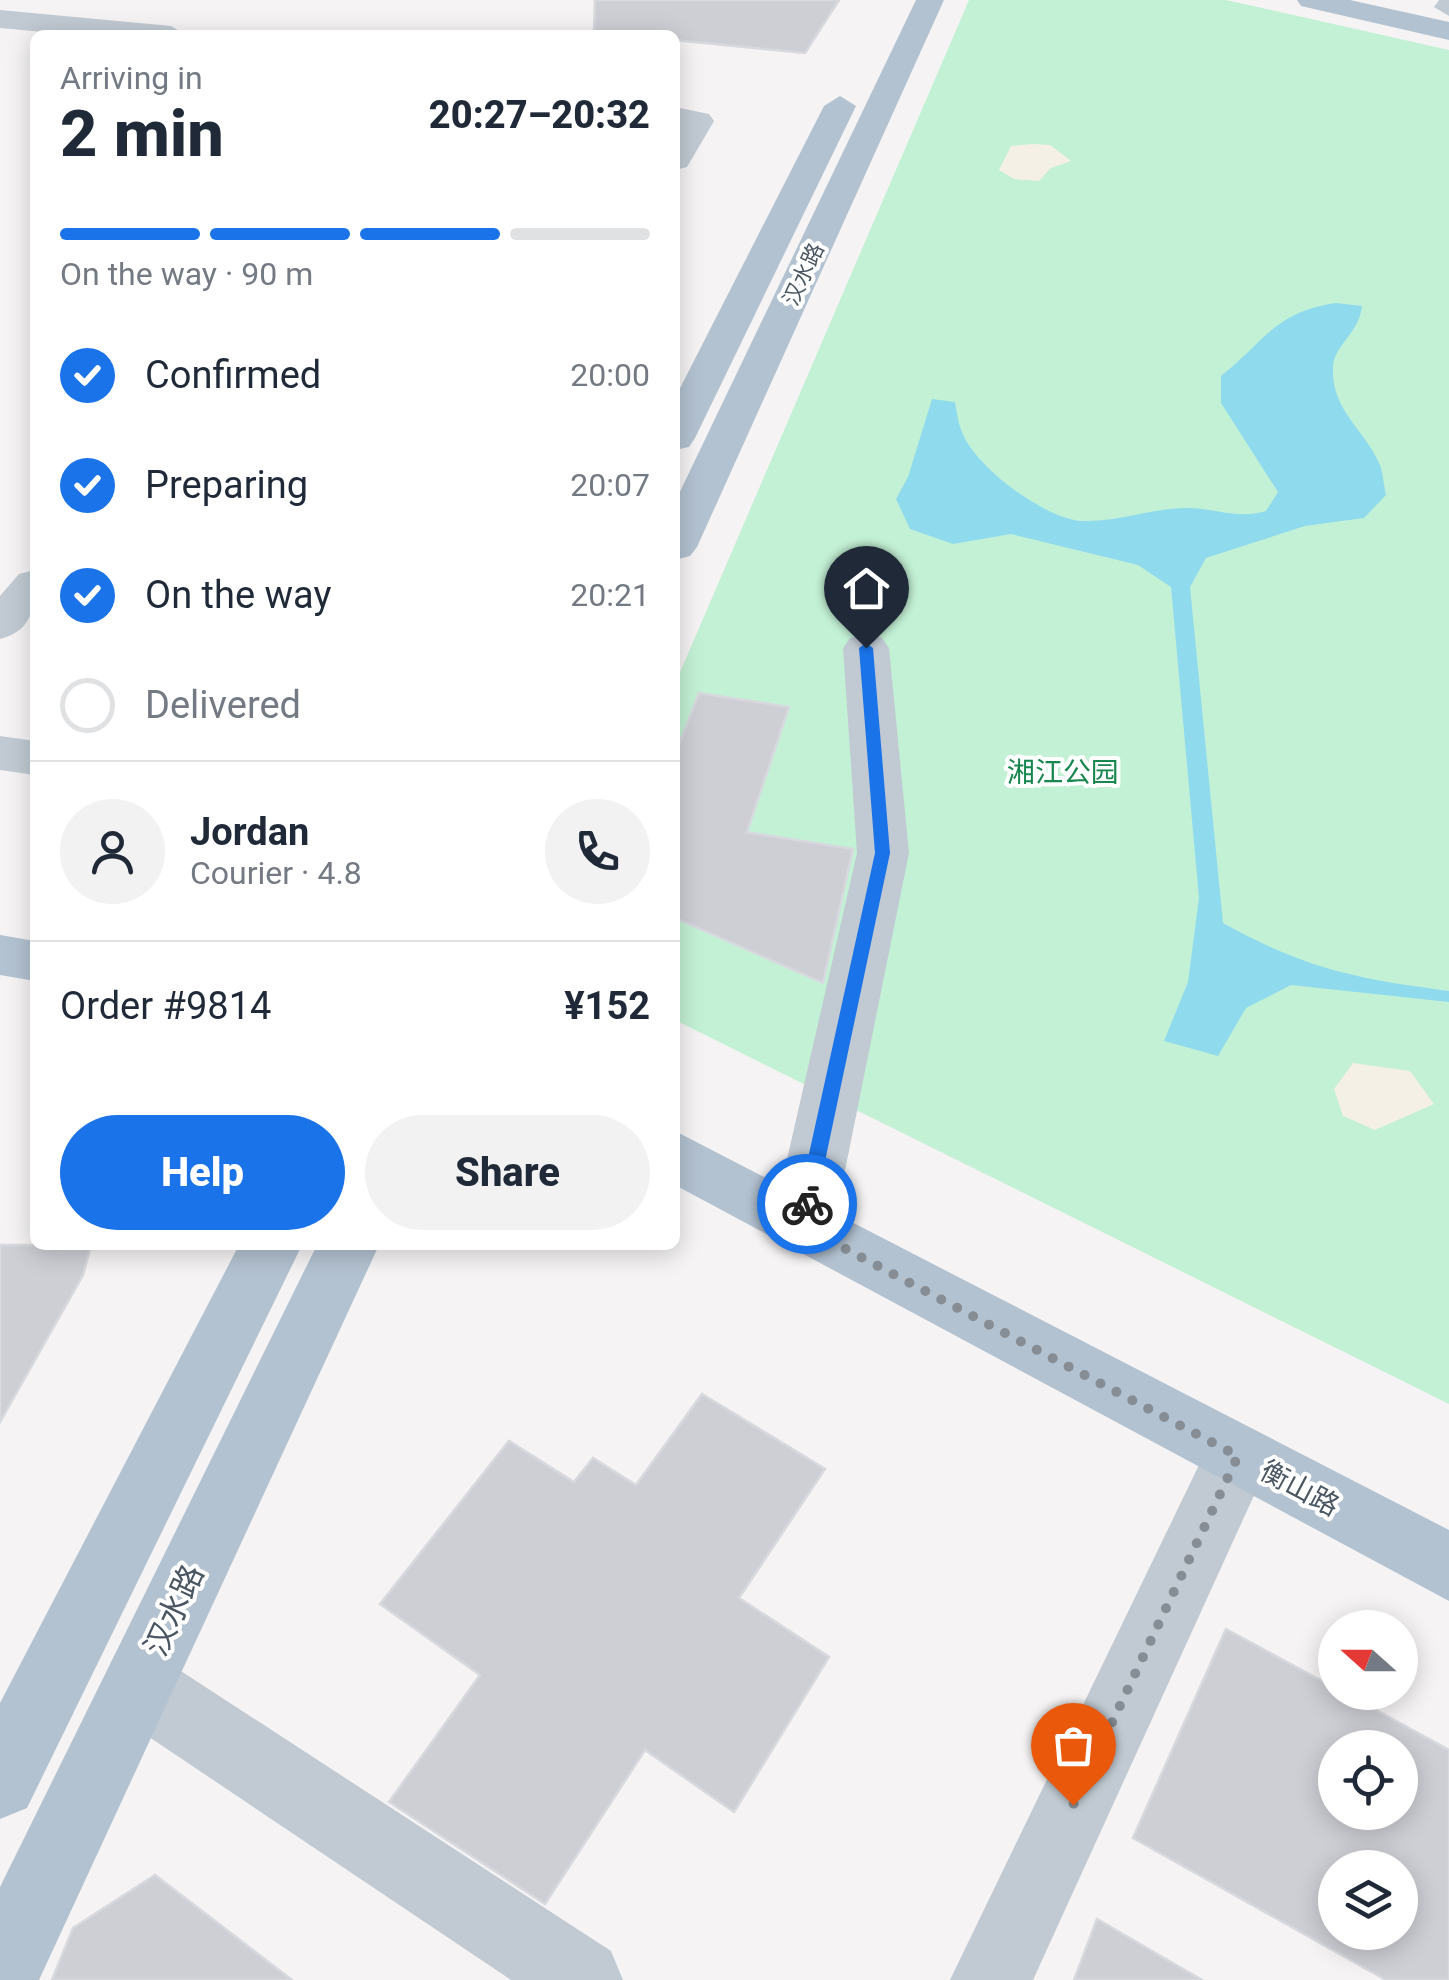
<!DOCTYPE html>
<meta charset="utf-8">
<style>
body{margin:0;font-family:Roboto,"Noto Sans SC",sans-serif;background:#f2f2f3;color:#1f2937;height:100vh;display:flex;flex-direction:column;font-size:38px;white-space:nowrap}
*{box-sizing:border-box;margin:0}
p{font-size:32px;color:#747a83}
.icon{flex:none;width:55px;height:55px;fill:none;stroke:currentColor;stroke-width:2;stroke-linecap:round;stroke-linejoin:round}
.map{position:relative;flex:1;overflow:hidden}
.sheet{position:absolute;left:30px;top:30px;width:650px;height:1220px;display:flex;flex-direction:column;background:#fff;border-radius:15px;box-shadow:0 5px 25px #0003}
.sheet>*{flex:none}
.needle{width:65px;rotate:291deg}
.controls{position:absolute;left:1318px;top:1610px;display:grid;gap:20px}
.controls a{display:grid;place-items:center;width:100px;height:100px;border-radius:50%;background:#fff;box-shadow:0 5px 25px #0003;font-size:50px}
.pin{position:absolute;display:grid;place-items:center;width:85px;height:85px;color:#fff;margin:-102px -42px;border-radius:50% 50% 50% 0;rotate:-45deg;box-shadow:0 0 10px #0007}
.pin .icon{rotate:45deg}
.courier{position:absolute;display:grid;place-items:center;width:100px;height:100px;margin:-50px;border:8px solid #1a73e8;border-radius:50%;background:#fff;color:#222;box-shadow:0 2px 12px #0007}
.summary em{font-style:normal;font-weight:800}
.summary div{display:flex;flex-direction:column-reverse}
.summary{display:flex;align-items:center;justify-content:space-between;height:170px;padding:0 30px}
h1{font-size:65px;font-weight:800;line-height:75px}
.bar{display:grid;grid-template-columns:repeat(4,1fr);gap:15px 10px;align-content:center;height:120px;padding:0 30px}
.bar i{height:12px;border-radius:8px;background:#e0e1e3}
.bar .active{background:#1a73e8}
.bar p{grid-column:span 4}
.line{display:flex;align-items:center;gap:25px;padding:0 30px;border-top:2px solid #e0e1e3}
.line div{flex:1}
.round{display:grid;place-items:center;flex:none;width:105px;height:105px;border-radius:52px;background:#f2f2f3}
ol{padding:0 30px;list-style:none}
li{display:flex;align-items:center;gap:30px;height:110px}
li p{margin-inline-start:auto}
li .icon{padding:10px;border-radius:50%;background:#1a73e8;color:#fff;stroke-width:4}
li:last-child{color:#747a83}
li i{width:55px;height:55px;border:5px solid #e0e1e3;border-radius:50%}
.cta{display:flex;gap:20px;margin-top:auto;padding:20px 30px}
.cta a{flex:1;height:115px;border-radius:60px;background:#1a73e8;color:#fff;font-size:40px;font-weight:800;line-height:115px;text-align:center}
.cta a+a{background:#f2f2f3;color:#1f2937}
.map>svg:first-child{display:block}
.green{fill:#c3f1d5}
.sand{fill:#f5f0e5}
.water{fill:#90daee}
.building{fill:#cdcfd5;stroke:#d7d9de;stroke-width:2.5;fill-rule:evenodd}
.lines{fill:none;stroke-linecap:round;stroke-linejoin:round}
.minor{fill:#c1cad2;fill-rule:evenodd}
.major{fill:#b3c2d1;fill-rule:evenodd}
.route{fill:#1a73e8}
.done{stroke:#868d94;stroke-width:10;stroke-dasharray:0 18}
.labels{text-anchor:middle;stroke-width:8;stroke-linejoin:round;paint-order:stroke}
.far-street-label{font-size:22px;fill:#4a5661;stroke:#fff}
.park-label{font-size:28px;fill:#17864f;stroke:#fff}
.street-label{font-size:28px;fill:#4a5661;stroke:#fff}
.near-street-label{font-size:32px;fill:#4a5661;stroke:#fff}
</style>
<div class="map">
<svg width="1449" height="1980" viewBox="0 0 1449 1980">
<rect width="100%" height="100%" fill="#f5f3f3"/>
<!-- green -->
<path class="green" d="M969,0H1226L1449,50V1404L675,1020V684Z"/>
<!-- sand -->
<g class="sand">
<path d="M1033,144L1050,145L1071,161L1051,168L1039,181L1014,179L999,170L1011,146Z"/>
<path d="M1353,1063L1410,1071L1434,1104L1375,1130L1343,1116L1334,1089Z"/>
</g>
<!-- water -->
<path class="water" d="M1336,303L1362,306C1359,334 1334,345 1333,367C1331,411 1365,429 1380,465C1383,474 1384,486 1386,495L1364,518L1305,526L1206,558L1190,587L1223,923C1306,969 1356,979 1449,991V1002L1291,985L1246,1008L1218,1056L1164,1041L1188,982L1199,898L1171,587L1138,565L1011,534L953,544L910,529L896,499L908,477L932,399L955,402C957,412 958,423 962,432C975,467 1046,520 1083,521C1116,522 1150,509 1183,508C1213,507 1236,520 1266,511L1278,492L1221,403V376C1266,340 1275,312 1336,303Z"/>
<!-- building -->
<g class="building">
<path d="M595,0H839L805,53L675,40V35L594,31Z"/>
<path d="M699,693L789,707L747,832L853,849L823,983L675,918V755Z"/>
<path d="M0,1245H91L83,1275L0,1422Z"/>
<path d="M702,1394L825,1469L739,1598L829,1657L734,1812L645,1750L545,1904L389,1802L480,1675L380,1604L509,1441L574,1482L593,1458L636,1485Z"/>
<path d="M1226,1629L1335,1688V1692H1343L1449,1750V1980H1386L1133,1838ZM1335,1748H1400V1812H1335ZM1335,1868H1400V1932H1335Z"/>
<path d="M155,1875L292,1980H52L73,1928Z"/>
<path d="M1097,1919L1202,1980H1074Z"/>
</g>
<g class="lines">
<!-- minor -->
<g class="minor">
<path d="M1439,0H1449V16L1434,7Z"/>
<path d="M0,10L171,26L186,35H76L0,28Z"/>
<path d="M675,107L709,114L714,121L687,167L675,170Z"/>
<path d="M35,570C35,602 36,630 0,639V596L19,574Z"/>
<path d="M866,633L882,638L889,648L909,853L834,1225L825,1243L803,1251L781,1243L772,1225L857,853L843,648L850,638Z"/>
<path d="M0,736L35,741V775L0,770Z"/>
<path d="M1238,1424L1262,1434L1272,1456L1033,1980H950L1214,1434Z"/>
<path d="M138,1649L164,1660L611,1951L623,1980H511L112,1712L101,1686L112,1660Z"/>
</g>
<!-- major -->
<g class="major">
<path d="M916,0H944L697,547L690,556L675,560V502Z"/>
<path d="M1297,0H1350L1449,22V40L1301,6Z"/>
<path d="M840,96L856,106L695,438L689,447L675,450V398L824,106Z"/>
<path d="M0,935L35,941V981L0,975Z"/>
<path d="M675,1131L1449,1530V1601L675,1185Z"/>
<path d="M239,1245H302L27,1808L0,1819V1703Z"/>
<path d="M317,1245H379L39,1980H0V1887Z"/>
</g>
</g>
<!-- route -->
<path class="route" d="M866,643L873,648L890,853L816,1204L807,1212L798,1204L875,853L859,648Z"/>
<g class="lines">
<!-- done -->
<path class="done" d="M807,1204L802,1226L1238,1456L1073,1805"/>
</g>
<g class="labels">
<!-- far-street labels -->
<g class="far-street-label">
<text transform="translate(803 274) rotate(-65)" y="8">汉水路</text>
</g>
<!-- park labels -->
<g class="park-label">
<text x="1063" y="782">湘江公园</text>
</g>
<!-- street labels -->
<g class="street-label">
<text transform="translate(1300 1488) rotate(28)" y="10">衡山路</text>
</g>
<!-- near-street labels -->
<g class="near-street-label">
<text transform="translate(174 1610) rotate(-65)" y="11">汉水路</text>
</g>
</g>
</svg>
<div class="controls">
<a><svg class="needle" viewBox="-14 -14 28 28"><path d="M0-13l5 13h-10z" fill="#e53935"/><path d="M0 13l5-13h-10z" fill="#747a83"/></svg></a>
<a><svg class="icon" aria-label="locate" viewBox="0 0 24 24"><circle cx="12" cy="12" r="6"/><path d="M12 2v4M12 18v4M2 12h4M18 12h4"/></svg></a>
<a><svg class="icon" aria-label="layers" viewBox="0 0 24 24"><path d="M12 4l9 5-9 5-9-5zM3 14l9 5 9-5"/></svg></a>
</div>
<div class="pin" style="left:1073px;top:1805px;background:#ea580c"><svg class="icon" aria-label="bag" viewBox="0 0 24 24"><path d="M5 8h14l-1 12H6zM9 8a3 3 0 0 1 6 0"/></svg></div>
<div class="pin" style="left:866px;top:648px;background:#1f2937"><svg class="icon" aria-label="home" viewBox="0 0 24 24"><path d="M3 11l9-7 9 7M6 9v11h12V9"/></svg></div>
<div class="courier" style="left:807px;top:1204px"><svg class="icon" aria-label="bike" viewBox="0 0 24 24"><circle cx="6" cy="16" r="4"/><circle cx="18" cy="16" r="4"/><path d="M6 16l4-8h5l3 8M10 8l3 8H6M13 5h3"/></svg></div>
<section class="sheet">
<div class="summary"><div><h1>2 min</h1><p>Arriving in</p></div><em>20:27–20:32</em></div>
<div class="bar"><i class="active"></i><i class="active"></i><i class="active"></i><i></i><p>On the way · 90 m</p></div>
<ol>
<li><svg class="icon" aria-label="check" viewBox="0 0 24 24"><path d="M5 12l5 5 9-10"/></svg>Confirmed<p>20:00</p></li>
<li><svg class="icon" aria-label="check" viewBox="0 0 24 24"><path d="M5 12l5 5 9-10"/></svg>Preparing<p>20:07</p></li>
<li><svg class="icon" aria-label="check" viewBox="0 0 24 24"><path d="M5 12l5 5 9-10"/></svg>On the way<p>20:21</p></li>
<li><i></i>Delivered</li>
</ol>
<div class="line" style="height:180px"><a class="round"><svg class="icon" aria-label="person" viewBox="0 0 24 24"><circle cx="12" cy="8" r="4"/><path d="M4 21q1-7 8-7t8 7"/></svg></a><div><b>Jordan</b><p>Courier · 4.8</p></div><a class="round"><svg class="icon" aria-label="phone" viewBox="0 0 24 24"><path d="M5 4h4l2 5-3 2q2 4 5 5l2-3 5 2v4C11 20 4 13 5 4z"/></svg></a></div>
<div class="line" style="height:130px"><div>Order #9814</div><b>¥152</b></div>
<div class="cta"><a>Help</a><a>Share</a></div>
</section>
</div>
